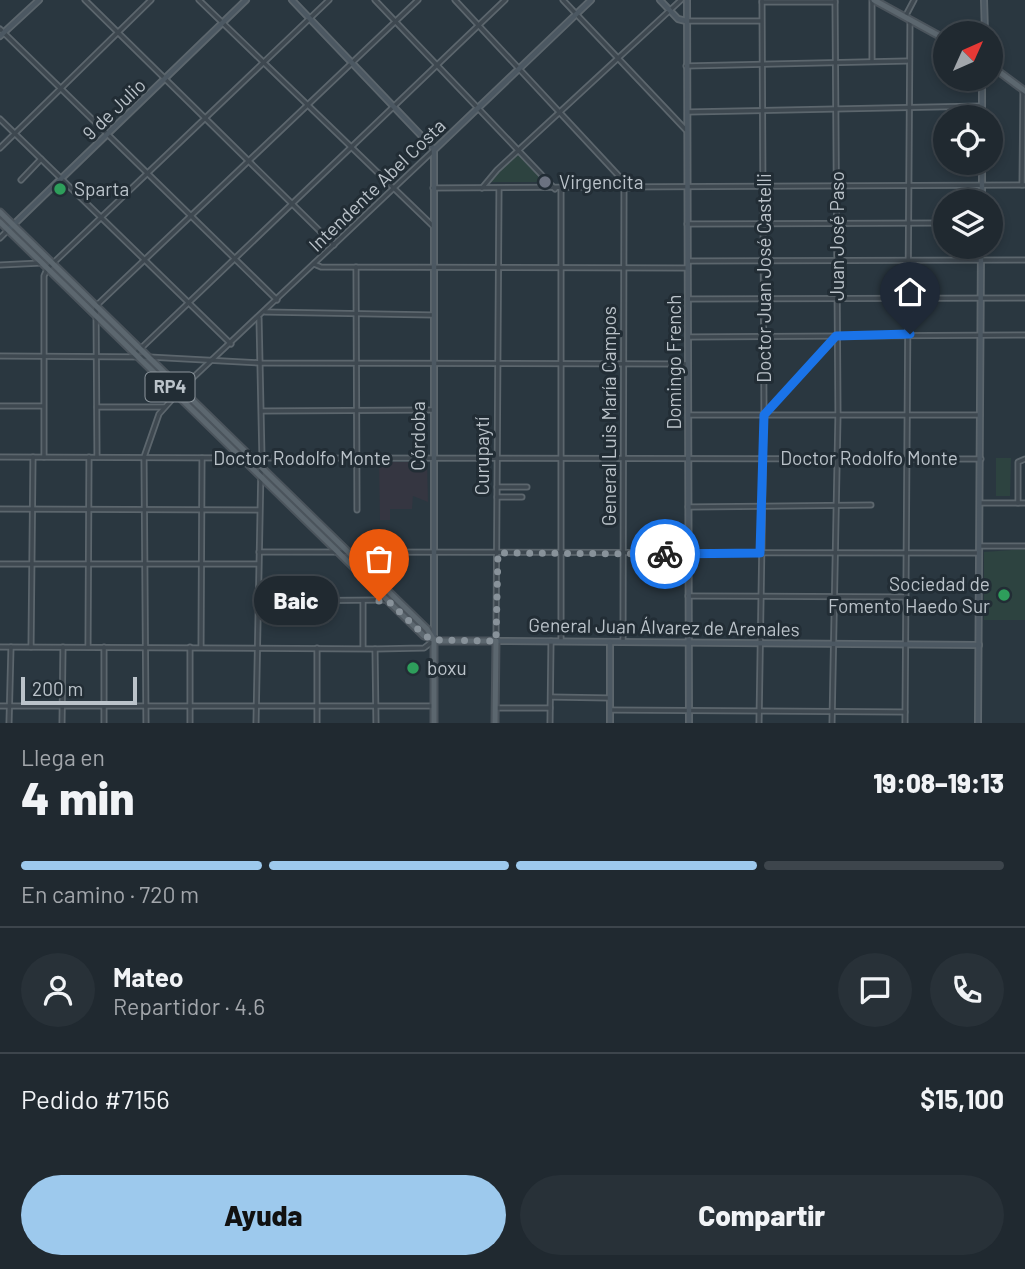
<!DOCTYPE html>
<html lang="es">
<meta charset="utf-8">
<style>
body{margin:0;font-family:Barlow,sans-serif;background:#283138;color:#f1f3f6;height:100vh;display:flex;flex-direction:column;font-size:26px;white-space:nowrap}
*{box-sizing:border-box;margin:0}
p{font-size:23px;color:#a2a6ab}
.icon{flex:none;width:38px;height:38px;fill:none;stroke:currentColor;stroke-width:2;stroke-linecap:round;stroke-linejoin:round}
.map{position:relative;height:723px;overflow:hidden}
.sheet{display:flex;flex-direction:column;background:#202930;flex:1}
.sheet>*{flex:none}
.needle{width:46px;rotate:45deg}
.controls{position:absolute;left:933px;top:21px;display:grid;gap:14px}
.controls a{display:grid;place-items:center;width:70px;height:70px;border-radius:50%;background:#202930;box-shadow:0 4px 10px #0003,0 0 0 2px #3d454c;font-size:35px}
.scale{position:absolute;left:21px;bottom:18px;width:116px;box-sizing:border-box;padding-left:7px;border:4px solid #bbc3ca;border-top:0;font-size:19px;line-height:24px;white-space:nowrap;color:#bbc3ca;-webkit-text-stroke:5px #222d35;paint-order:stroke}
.pin{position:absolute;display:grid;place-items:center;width:60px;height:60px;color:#fff;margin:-72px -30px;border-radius:50% 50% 50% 0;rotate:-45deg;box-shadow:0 0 7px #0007}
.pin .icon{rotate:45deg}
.courier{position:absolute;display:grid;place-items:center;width:70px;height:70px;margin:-35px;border:5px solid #1a73e8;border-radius:50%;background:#fff;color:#222;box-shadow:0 2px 9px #0007}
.bubble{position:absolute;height:49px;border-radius:24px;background:#202930;box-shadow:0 4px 10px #0003,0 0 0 2px #3d454c;font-size:23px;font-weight:800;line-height:49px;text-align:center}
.summary em{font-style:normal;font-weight:800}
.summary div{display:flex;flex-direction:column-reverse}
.summary{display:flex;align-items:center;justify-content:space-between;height:119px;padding:0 21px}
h1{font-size:46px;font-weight:800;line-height:52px}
.bar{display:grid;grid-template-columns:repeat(4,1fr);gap:10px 7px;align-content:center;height:84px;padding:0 21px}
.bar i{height:9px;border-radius:5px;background:#3d454c}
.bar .current{background:#9dc9ed}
.bar p{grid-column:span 4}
.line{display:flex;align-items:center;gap:18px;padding:0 21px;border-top:2px solid #3d454c}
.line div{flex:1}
.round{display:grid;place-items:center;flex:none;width:74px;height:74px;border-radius:37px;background:#283138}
.cta{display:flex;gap:14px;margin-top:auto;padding:14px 21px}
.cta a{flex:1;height:80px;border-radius:42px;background:#9dc9ed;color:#111;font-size:28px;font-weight:800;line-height:80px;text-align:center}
.cta a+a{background:#283138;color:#f1f3f6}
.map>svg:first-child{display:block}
.medical{fill:#353641}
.green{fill:#2d4340}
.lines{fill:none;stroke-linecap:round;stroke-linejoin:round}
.street-casing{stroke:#5c666d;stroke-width:7}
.secondary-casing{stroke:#5c666d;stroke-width:8}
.primary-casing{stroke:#4b545c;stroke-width:9}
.street{stroke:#3e4850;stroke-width:3.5}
.secondary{stroke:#4c5862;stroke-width:4.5}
.primary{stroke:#5c676f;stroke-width:5}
.done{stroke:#88929a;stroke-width:7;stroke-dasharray:0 12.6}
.route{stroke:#1a73e8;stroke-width:9}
.worship-dot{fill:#6b7280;stroke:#222d35;stroke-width:2.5}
.leisure-dot{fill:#2e9e5b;stroke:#222d35;stroke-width:2.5}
.labels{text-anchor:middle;stroke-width:6;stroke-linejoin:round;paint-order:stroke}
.shield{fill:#222d35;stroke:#8d969d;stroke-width:2}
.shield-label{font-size:18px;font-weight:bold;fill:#bbc3ca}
.street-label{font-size:19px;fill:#bbc3ca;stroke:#222d35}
.poi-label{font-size:19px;fill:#bbc3ca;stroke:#222d35;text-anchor:start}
</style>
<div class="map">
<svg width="1025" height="723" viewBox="0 0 1025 723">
<rect width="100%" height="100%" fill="#2a3740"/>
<!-- medical -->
<path class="medical" d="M379,462H427L428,502L413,496L412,509H390V520H380Z"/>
<!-- green -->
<g class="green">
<path d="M519,152L549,182H487Z"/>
<path d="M996,458H1011L1010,496H996Z"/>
<path d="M1025,549V620H984V552Z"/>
</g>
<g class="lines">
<!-- street casing -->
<g class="street-casing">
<g id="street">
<path d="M85,0L334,245"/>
<path d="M199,0L433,226"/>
<path d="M375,0L555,189"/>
<path d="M455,0L630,188"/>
<path d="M563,0L686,130"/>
<path d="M762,2H835"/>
<path d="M905,17L914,0"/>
<path d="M686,21H761"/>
<path d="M0,29L277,300"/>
<path d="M872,61V0"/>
<path d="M686,66L907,61"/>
<path d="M688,112L982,106"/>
<path d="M0,119L231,344"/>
<path d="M0,148L151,0"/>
<path d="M21,180L41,159"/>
<path d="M1022,185L1023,89"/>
<path d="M433,188L1025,185"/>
<path d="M482,188L497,170L681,0"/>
<path d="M561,189V641"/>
<path d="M687,224L945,223"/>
<path d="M0,238L8,230"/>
<path d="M688,261L1025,260"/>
<path d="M314,264L321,267L687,268"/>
<path d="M0,265L41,263"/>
<path d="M356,267L357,510"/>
<path d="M688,299L1025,298"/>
<path d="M265,312L433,315"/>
<path d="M259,318L262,459"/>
<path d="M688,337L1025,335"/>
<path d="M135,354L505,0"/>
<path d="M0,356L149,357L261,363L688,364"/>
<path d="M181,389L434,150"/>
<path d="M0,406H43"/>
<path d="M97,407H164"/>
<path d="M262,411L433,410"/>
<path d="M766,413L836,337"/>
<path d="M688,415H980"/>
<path d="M0,457L243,458"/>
<path d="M44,457V276L47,269L329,0"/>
<path d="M97,457L96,306L418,0"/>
<path d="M254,458L981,459"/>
<path d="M497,487H527"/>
<path d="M497,497H522"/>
<path d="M981,503H1025"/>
<path d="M1018,503V462L1025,459"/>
<path d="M688,507L871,505"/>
<path d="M0,509L259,510"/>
<path d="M981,546H1025"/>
<path d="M259,552L979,553"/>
<path d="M0,564H258"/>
<path d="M688,596L905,597"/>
<path d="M260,601L385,600"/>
<path d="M496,641L499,189"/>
<path d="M623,642L624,189"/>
<path d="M0,647L375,649L424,648L433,641"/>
<path d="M31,647L33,457"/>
<path d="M88,647L89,457"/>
<path d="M104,647V723"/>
<path d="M201,647L202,458"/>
<path d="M317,648V723"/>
<path d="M363,648V602"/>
<path d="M375,649L376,723"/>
<path d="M551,697L610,698"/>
<path d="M0,706H434"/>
<path d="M496,708H550"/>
<path d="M610,710L905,712"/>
<path d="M9,723L11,647"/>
<path d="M62,723L63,647"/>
<path d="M146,723L144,457L159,414L176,395"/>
<path d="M190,723V647"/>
<path d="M256,723L261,466"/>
<path d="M550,723L551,641"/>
<path d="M759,723L764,415L762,0"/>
<path d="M832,723L838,415L835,0"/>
<path d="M905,723L910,20"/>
</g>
</g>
<!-- secondary casing -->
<g class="secondary-casing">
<g id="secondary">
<path d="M292,0L434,149"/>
<path d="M660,0L678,19L686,21"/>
<path d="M687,0L689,723"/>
<path d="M984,0L985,33"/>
<path d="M0,36L39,0"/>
<path d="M982,117V79"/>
<path d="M434,150L591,0"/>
<path d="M982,201V163"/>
<path d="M8,230L246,0"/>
<path d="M434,639V150"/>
<path d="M496,641L979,645"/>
<path d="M610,642V723"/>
<path d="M978,723L981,247"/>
</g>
</g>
<!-- primary casing -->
<g class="primary-casing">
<g id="primary">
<path d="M874,0L945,39"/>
<path d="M990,65L1025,91"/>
<path d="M0,212L427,629L434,640"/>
<path d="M0,222L424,636L439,641H496L495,723"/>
<path d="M434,723V640"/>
</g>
</g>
<!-- street -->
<use href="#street" class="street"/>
<!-- secondary -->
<use href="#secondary" class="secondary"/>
<!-- primary -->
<use href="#primary" class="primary"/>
</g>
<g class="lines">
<!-- done -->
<path class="done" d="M379,601L387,600L425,636L434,640L496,641L498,553L665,554"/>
<!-- route -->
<path class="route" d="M665,554L760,553L764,415L836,336L910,334"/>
</g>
<!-- markers -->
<circle class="worship-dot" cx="545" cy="182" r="7"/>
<g class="leisure-dot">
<circle cx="60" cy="189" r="7"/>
<circle cx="1004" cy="595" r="7"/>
<circle cx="413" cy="668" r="7"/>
</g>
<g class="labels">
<!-- shield labels -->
<rect class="shield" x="145.5" y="372.5" width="49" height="29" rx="5"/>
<g class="shield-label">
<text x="170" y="393">RP4</text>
</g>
<!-- street labels -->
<g class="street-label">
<text transform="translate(114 109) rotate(-44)" y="7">9 de Julio</text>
<text transform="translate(377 185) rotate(-44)" y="7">Intendente Abel Costa</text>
<text transform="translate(837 236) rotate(-90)" y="7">Juan José Paso</text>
<text transform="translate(764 278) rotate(-90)" y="7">Doctor Juan José Castelli</text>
<text transform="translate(674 362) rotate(-90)" y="7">Domingo French</text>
<text transform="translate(609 416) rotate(-90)" y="7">General Luis María Campos</text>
<text transform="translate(418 436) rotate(-90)" y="7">Córdoba</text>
<text transform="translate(482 456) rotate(-90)" y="7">Curupaytí</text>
<text x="302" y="465">Doctor Rodolfo Monte</text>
<text x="869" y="465">Doctor Rodolfo Monte</text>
<text transform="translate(664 627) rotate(1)" y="7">General Juan Álvarez de Arenales</text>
</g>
<!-- poi labels -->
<g class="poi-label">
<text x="559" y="189">Virgencita</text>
<text x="74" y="196">Sparta</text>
<text x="990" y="591" text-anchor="end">Sociedad de<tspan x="990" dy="22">Fomento Haedo Sur</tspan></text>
<text x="427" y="675">boxu</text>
</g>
</g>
</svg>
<div class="controls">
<a><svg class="needle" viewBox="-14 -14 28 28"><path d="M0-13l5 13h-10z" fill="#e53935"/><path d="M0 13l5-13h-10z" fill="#a2a6ab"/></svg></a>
<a><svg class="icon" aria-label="locate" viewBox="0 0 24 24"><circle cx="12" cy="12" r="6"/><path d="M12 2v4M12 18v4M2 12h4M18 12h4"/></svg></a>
<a><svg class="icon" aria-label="layers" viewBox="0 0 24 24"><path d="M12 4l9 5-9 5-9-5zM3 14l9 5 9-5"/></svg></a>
</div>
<div class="scale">200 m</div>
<div class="pin" style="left:379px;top:601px;background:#ea580c"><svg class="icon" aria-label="bag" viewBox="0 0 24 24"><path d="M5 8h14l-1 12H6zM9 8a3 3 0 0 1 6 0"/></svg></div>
<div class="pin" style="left:910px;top:334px;background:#1f2937"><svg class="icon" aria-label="home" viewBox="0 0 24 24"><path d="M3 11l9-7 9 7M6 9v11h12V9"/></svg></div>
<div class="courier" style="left:665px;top:554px"><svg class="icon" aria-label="bike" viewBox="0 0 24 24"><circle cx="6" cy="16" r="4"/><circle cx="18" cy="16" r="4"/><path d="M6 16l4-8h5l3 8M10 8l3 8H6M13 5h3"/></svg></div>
<div class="bubble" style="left:254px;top:576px;width:84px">Baic</div>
</div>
<section class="sheet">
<div class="summary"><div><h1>4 min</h1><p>Llega en</p></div><em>19:08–19:13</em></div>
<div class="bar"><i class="current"></i><i class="current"></i><i class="current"></i><i></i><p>En camino · 720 m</p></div>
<div class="line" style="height:126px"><a class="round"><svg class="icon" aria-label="person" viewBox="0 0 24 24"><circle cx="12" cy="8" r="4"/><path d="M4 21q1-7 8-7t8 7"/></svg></a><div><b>Mateo</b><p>Repartidor · 4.6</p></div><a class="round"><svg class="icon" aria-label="chat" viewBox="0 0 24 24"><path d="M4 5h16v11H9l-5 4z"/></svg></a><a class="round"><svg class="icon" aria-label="phone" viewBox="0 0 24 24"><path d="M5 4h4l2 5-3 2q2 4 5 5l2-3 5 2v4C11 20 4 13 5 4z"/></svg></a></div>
<div class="line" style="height:91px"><div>Pedido #7156</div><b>$15,100</b></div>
<div class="cta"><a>Ayuda</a><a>Compartir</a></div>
</section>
